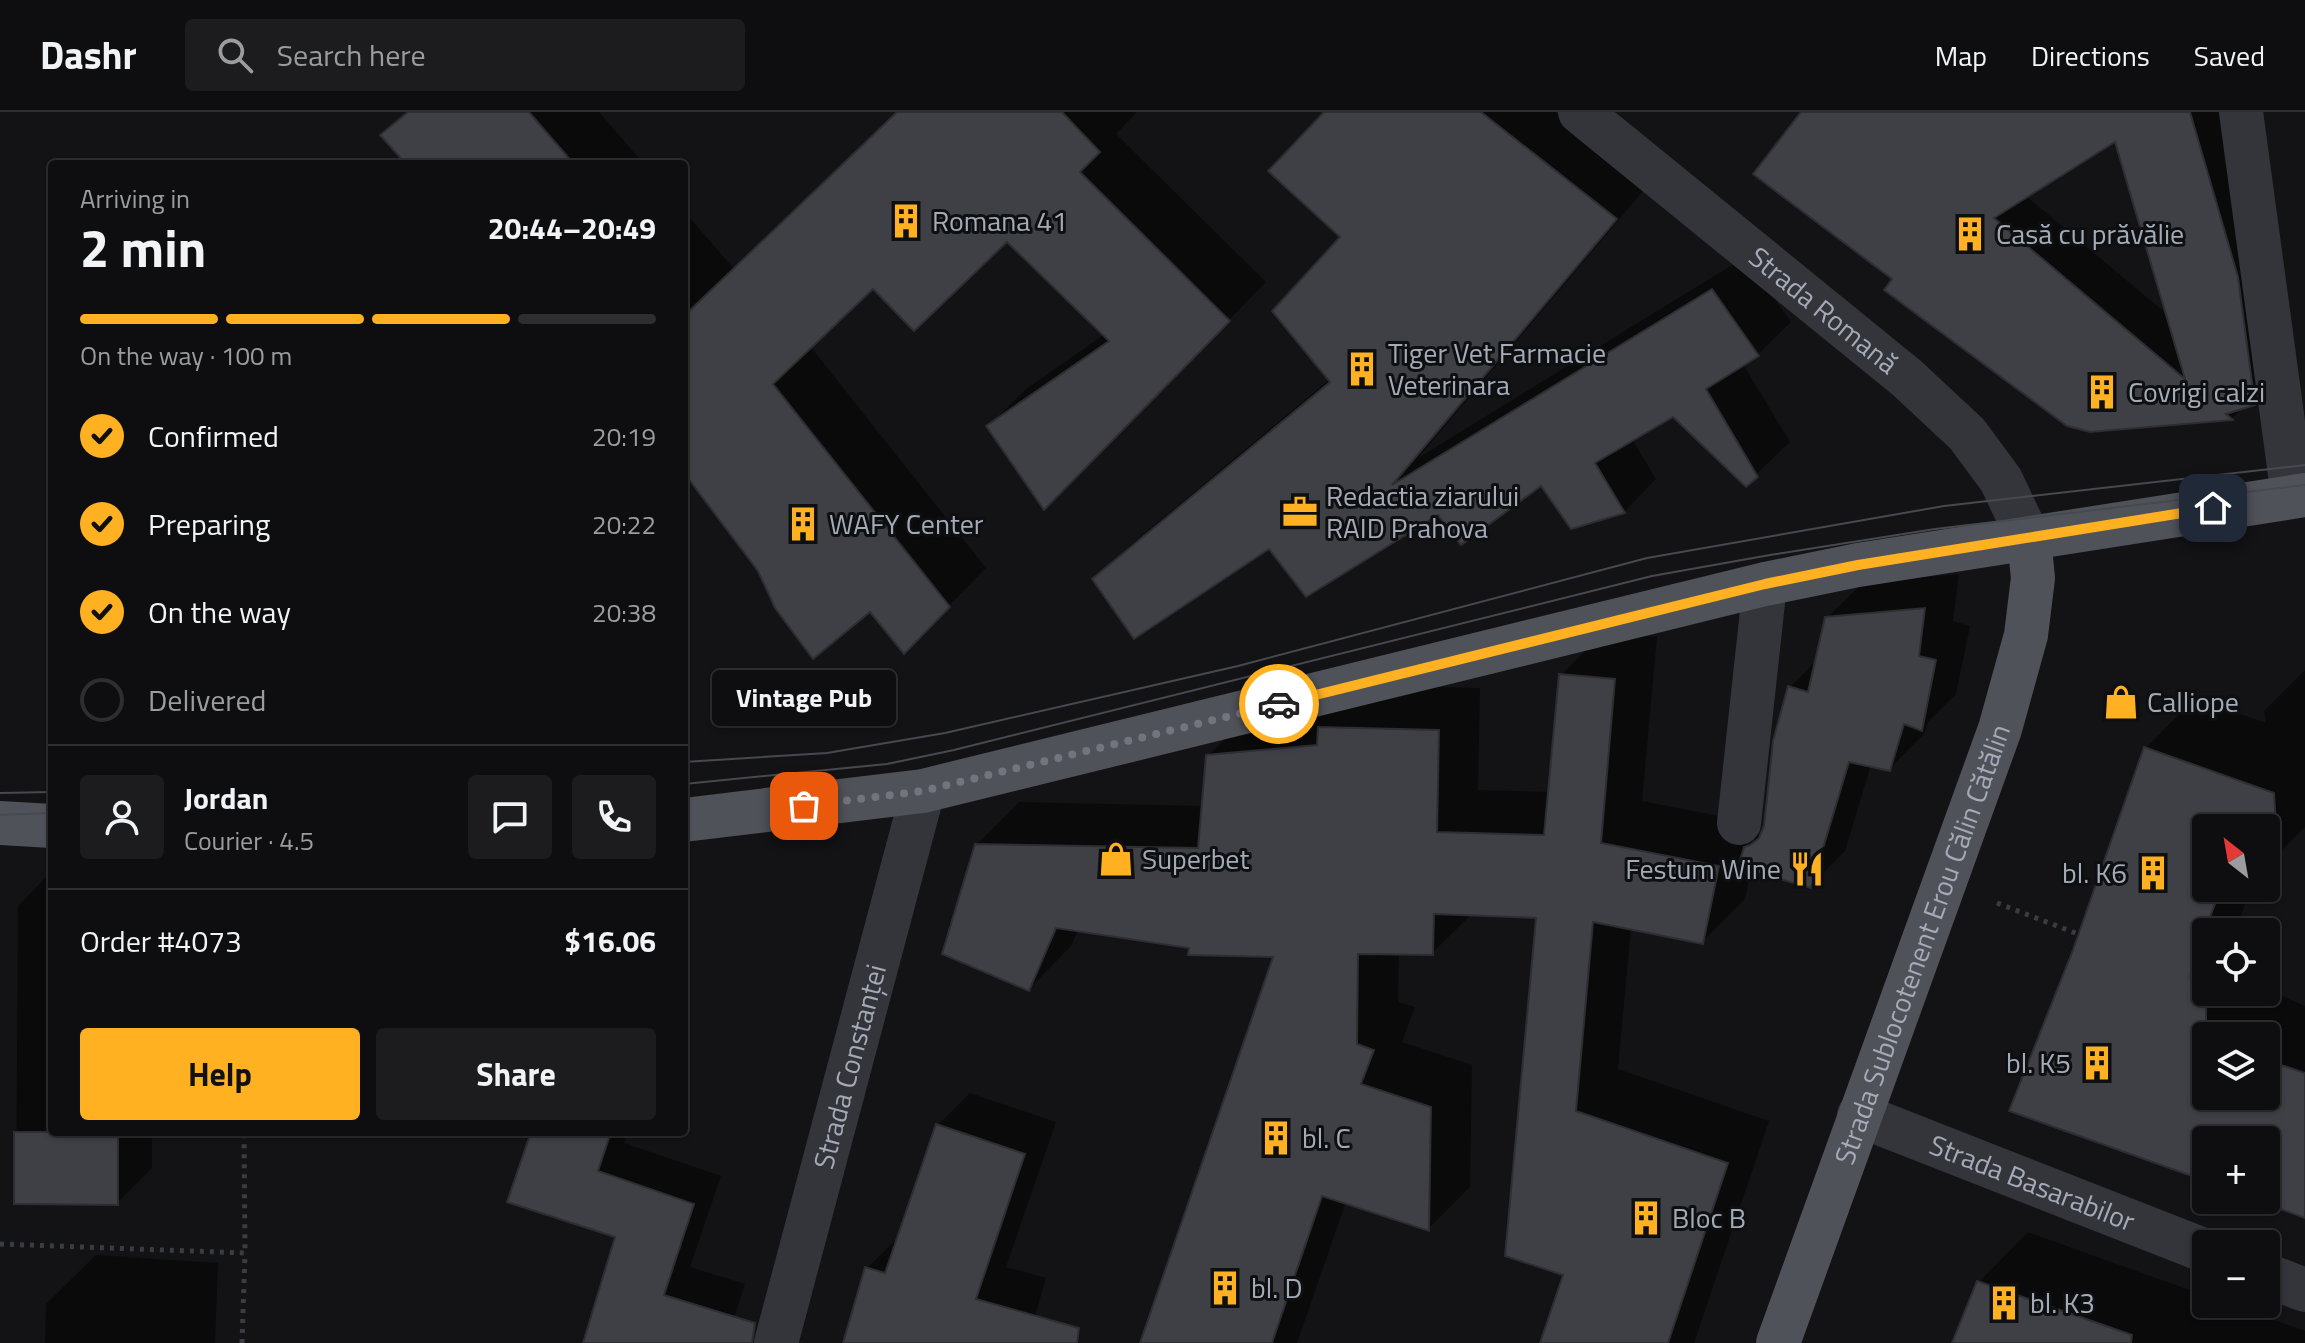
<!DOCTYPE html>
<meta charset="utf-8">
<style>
body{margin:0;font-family:"Titillium Web",sans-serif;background:#1c1c1e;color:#f1f3f6;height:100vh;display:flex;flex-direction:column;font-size:30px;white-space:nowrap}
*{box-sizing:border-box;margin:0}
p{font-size:26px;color:#9b9c9f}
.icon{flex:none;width:44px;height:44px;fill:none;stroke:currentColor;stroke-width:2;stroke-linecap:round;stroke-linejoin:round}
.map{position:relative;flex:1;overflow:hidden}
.side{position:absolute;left:48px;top:48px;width:640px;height:976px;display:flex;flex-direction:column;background:#0e0e10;border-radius:8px;box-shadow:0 2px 6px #0004,0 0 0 2px #2e2e30}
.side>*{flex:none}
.needle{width:52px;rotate:329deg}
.buttons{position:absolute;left:2192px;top:702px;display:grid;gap:16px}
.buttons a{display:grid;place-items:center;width:88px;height:88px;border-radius:8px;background:#0e0e10;box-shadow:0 2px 6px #0004,0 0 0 2px #2e2e30;font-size:40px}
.pin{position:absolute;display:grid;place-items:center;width:68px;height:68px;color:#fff;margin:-34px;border-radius:16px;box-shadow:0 4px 12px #0006}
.courier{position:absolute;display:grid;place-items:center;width:80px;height:80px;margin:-40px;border:6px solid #ffb122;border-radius:50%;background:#fff;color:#222;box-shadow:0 2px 10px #0007}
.bubble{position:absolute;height:56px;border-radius:8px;background:#0e0e10;box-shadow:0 2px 6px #0004,0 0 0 2px #2e2e30;font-size:26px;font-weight:700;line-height:56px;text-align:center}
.overview em{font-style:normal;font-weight:700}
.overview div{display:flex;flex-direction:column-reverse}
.overview{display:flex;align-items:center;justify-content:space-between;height:136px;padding:0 32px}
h1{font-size:52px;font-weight:700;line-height:60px}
.bar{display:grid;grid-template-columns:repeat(4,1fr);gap:12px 8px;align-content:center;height:96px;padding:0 32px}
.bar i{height:10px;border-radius:6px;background:#2e2e30}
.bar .current{background:#ffb122}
.bar p{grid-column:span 4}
.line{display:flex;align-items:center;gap:20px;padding:0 32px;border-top:2px solid #2e2e30}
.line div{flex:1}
.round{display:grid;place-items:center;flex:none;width:84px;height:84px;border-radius:8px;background:#1c1c1e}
ol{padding:0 32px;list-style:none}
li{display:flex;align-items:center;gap:24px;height:88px}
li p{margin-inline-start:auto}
li .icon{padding:8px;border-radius:50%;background:#ffb122;color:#111;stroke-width:4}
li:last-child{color:#9b9c9f}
li i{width:44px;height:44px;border:4px solid #2e2e30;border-radius:50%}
.cta{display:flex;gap:16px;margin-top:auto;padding:16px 32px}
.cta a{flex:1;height:92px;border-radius:8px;background:#ffb122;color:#111;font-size:32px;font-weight:700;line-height:92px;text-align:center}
.cta a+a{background:#1c1c1e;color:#f1f3f6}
header{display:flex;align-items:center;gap:48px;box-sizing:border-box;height:112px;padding:0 40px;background:#0e0e10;border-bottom:2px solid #2e2e30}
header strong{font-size:38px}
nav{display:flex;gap:44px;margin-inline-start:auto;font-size:28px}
.search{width:560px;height:72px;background:#1c1c1e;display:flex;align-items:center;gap:20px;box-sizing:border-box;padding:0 28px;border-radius:8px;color:#9b9c9f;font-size:30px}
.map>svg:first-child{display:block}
.shadow{fill:#0007;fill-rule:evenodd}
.building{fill:#3f4046;stroke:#2d2d32;stroke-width:2;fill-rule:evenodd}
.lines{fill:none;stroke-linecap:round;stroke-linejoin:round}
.path{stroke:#3a3c42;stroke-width:5;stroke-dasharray:4 6;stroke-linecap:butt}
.minor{stroke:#34353b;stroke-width:44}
.major{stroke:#50525a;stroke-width:44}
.tram{stroke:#474950;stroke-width:2}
.done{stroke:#71757f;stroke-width:8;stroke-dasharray:0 14.4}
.route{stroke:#ffb122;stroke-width:10}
.labels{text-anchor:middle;stroke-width:6;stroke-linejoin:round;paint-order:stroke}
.poi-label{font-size:28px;fill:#a4aab7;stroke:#0e0f11;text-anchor:start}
.street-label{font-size:28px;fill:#a4aab7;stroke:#0e0f11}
</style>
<header>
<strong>Dashr</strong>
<div class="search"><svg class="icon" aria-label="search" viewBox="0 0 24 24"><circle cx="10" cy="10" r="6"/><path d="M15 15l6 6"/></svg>Search here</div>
<nav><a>Map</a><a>Directions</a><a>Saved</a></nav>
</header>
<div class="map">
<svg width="2305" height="1231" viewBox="0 0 2305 1231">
<rect width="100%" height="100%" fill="#131316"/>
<!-- shadow -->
<g class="shadow">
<path d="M406,0H599L644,52H409L383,24Z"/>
<path d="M898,0H1135L1136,1L1116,22L1266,170L1082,358L988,315L1026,277L1105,222L1007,127L873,174L810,234L986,456L904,539L870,497L760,458L684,358V99L734,157Z"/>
<path d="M1327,0H1555L1648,73L1418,346L1745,145L1791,210L1758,242L1743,252L1790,330L1746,372L1673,302L1632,327L1656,367L1624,400L1541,371L1438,401L1095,467L1128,435L1330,267L1343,125Z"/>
<path d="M1803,0H2225L2282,264L2254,291L2243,295L2232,306L2090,318L1895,167ZM2116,27L2168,203L2026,84Z"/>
<path d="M1959,462L1953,509L1970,514L1956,582L1928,610L1924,622L1889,657L1871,653L1845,739L1810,774L1751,757L1745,787L1702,830L1631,816L1618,957L1769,1009L1694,1231H1542L1566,1162L1538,804L1472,802L1432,841L1399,840L1398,890L1415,895L1402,930L1472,953L1470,1075L1428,1117L1346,1090L1297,1231H1142L1276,843L1191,834L1078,818L1071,834L1029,877L976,733L1019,690L1203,694L1208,644L1250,602L1362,573L1480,576L1478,678L1550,680L1561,563L1603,521L1657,525L1642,689L1760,712L1758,724L1765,717L1790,575L1817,548L1827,506L1862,471Z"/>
<path d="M2305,558V715L2277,743L2266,744V716H2206V776H2251L2235,820H2206V880H2266V877L2305,894V1104L2262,1088H2266V1028H2206V1067L2074,839L2146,636L2195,586L2266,611L2264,599ZM2206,924H2266V984H2206Z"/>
<path d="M52,759V1020H152V1056L117,1091L16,1090L18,794Z"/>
<path d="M970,981L1056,1010L1006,1155L1046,1166L1027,1231H845L867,1156L900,1124L938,1013Z"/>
<path d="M506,1020H628L624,1031L721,1064L690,1155L745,1172L726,1231H585L617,1124L530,1028Z"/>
<path d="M2028,1120L2206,1184V1192H2229L2305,1219V1231H1954L1979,1170Z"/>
<path d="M96,1143L218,1151L215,1231H45L46,1192Z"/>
</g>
<!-- building -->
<g class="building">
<path d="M408,0H529L574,52H406L380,23Z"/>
<path d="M897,0H1062L1100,40L1080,60L1230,209L1044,398L986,314L1109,229L1007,130L914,219L873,177L773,272L950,495L904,542L870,500L813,547L775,496L758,459L684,361V204Z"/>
<path d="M1324,0H1481L1617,107L1392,373L1712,177L1759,244L1706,277L1758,365L1746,375L1673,305L1595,351L1625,401L1571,417L1541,374L1461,433L1438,403L1306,485L1269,437L1134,527L1092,467L1330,270L1272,199L1340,125L1268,59Z"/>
<path d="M1801,0H2190L2238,165L2255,293L2226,302L2233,308L2090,320L2067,314L1884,178L1892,167L1753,62ZM2115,30L2185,267L1994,106Z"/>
<path d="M1925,496L1919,544L1936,548L1922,619L1904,612L1890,659L1849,650L1811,776L1738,755L1744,735L1750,733L1759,726L1764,714L1773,629L1788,574L1808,580L1825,505Z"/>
<path d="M1559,562L1615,567L1601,731L1719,754L1703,832L1593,810L1576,999L1728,1051L1668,1231H1540L1563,1163L1505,1144L1536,806L1434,802L1433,843L1358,842L1357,932L1374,938L1361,972L1431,995L1429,1119L1322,1084L1272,1231H1140L1273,845L1188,843L1189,836L1056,816L1029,879L942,842L975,732L1198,736L1206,643L1317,633L1318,615L1439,618L1437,720L1544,723Z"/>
<path d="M2144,635L2274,681L2278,745L2266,746V716H2206V776H2221L2206,816V922L2210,924H2206V984H2266V948L2305,961V1106L2256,1088H2266V1028H2206V1069L2009,999L2073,838Z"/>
<path d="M936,1012L1025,1042L976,1187L1079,1216L1077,1231H843L865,1155L885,1161Z"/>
<path d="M14,1020H118V1093L14,1092Z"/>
<path d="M531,1020H611L598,1059L694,1092L664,1183L755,1211L752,1231H583L615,1125L507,1090Z"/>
<path d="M1977,1169L2132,1223L2131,1231H1952Z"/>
</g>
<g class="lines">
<!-- path -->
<g class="path">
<path d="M1997,791L2078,822"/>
<path d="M2188,864L2201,869"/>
<path d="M0,1132L245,1141L244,1020"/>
<path d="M242,1231L245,1141"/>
</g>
<!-- minor -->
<g class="minor">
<path id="s1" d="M1580,0L1907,266L1967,322L2001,368L2029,427"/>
<path d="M2241,0L2293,384"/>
<path d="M1739,711L1765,472"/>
<path id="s2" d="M1859,1003L2206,1139"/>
<path d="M2266,1163L2305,1178"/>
<path id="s3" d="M776,1231L923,679"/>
</g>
<!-- major -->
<g class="major">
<path d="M684,708L923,679L1765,472L1858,453L2305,383"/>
<path d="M0,711L52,714"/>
<path id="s4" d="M1778,1231L2000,617L2026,523L2033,466L2029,427"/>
</g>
<!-- tram -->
<g class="tram">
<path d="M684,650L827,641L945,621L1238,554L1647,446L1944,394L2305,353"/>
<path d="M684,672L887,652L954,638L1652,464L1770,443L1935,417L2305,373"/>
<path d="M0,681L52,680"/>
<path d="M0,703L52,701"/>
</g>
</g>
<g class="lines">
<!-- done -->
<path class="done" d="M804,694L923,679L1279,592"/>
<!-- route -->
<path class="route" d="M1279,592L1765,472L1858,453L2213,396"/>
</g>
<!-- icons -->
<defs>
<g id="building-bare" transform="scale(2.76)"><path d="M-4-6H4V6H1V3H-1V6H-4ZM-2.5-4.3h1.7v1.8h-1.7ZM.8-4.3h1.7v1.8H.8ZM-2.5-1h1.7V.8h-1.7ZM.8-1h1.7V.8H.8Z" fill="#ffb122" stroke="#0e0f11" stroke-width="2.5" paint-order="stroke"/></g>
<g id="office-bare" transform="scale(2.76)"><path d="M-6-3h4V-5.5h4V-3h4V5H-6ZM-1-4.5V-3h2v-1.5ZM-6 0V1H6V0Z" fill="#ffb122" stroke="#0e0f11" stroke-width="2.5" paint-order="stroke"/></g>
<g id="shop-bare" transform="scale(2.76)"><path d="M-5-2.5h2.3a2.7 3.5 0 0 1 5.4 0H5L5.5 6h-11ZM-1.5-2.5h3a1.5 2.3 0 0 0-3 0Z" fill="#ffb122" stroke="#0e0f11" stroke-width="2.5" paint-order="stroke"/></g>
<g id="restaurant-bare" transform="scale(2.76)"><path d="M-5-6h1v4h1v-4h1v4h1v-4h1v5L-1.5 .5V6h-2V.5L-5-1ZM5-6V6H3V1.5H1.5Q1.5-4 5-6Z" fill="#ffb122" stroke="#0e0f11" stroke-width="2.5" paint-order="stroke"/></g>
</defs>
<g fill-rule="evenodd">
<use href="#building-bare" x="906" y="109"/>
<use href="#building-bare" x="1970" y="122"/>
<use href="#building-bare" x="1362" y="257"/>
<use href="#building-bare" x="2102" y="280"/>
<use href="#office-bare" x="1300" y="400"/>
<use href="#building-bare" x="803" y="412"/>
<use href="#shop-bare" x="2121" y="590"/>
<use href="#shop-bare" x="1116" y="747"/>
<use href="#restaurant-bare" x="1807" y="757"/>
<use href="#building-bare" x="2153" y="761"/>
<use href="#building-bare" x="2097" y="951"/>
<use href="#building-bare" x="1276" y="1026"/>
<use href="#building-bare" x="1646" y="1106"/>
<use href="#building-bare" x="1225" y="1176"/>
<use href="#building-bare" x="2004" y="1191"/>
</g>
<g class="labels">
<!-- poi labels -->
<g class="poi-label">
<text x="932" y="119">Romana 41</text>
<text x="1996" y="132">Casă cu prăvălie</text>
<text x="1388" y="251">Tiger Vet Farmacie<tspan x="1388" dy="32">Veterinara</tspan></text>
<text x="2128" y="290">Covrigi calzi</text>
<text x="1326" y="394">Redactia ziarului<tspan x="1326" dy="32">RAID Prahova</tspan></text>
<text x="829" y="422">WAFY Center</text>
<text x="2147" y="600">Calliope</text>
<text x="1142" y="757">Superbet</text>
<text x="1781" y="767" text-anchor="end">Festum Wine</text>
<text x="2127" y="771" text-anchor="end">bl. K6</text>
<text x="2071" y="961" text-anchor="end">bl. K5</text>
<text x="1302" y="1036">bl. C</text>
<text x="1672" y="1116">Bloc B</text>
<text x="1251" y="1186">bl. D</text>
<text x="2030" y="1201">bl. K3</text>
</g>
<!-- street labels -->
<g class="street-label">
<text dy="10" stroke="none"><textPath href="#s1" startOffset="314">Strada Romană</textPath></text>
<text dy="10" stroke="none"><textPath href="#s4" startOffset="424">Strada Sublocotenent Erou Călin Cătălin</textPath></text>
<text dy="10" stroke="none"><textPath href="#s3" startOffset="286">Strada Constanței</textPath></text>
<text dy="10" stroke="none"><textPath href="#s2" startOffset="186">Strada Basarabilor</textPath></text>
</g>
</g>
</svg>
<div class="buttons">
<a><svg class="needle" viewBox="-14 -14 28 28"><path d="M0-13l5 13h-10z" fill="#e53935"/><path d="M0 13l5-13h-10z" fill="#9b9c9f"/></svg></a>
<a><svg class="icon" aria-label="locate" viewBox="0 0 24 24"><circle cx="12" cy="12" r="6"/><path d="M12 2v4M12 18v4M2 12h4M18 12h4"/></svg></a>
<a><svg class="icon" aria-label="layers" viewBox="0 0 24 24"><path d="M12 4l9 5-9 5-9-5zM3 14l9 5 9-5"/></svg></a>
<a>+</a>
<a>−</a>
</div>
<div class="pin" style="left:804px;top:694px;background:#ea580c"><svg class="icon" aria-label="bag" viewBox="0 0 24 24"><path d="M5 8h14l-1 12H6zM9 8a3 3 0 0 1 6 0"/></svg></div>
<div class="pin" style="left:2213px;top:396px;background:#1f2937"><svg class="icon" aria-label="home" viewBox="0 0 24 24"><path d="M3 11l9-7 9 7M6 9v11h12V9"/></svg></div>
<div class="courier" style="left:1279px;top:592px"><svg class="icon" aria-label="car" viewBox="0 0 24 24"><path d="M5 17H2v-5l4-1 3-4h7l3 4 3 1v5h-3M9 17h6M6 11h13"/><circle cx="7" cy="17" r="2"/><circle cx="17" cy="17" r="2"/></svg></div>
<div class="bubble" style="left:712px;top:558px;width:184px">Vintage Pub</div>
<section class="side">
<div class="overview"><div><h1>2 min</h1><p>Arriving in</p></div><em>20:44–20:49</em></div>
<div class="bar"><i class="current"></i><i class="current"></i><i class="current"></i><i></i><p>On the way · 100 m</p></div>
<ol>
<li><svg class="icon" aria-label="check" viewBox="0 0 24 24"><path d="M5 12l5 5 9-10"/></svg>Confirmed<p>20:19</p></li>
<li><svg class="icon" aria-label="check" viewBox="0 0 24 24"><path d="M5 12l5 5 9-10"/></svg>Preparing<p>20:22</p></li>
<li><svg class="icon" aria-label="check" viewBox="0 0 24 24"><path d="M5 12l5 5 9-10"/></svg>On the way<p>20:38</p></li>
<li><i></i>Delivered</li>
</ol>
<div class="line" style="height:144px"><a class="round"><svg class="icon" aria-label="person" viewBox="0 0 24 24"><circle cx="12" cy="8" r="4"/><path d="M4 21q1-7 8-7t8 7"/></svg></a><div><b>Jordan</b><p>Courier · 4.5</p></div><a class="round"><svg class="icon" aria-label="chat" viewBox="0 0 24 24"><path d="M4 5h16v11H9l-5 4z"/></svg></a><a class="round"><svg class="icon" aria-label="phone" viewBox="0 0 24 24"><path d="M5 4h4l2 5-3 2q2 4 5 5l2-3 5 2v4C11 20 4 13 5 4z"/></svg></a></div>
<div class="line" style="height:104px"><div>Order #4073</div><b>$16.06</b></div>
<div class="cta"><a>Help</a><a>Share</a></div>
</section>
</div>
